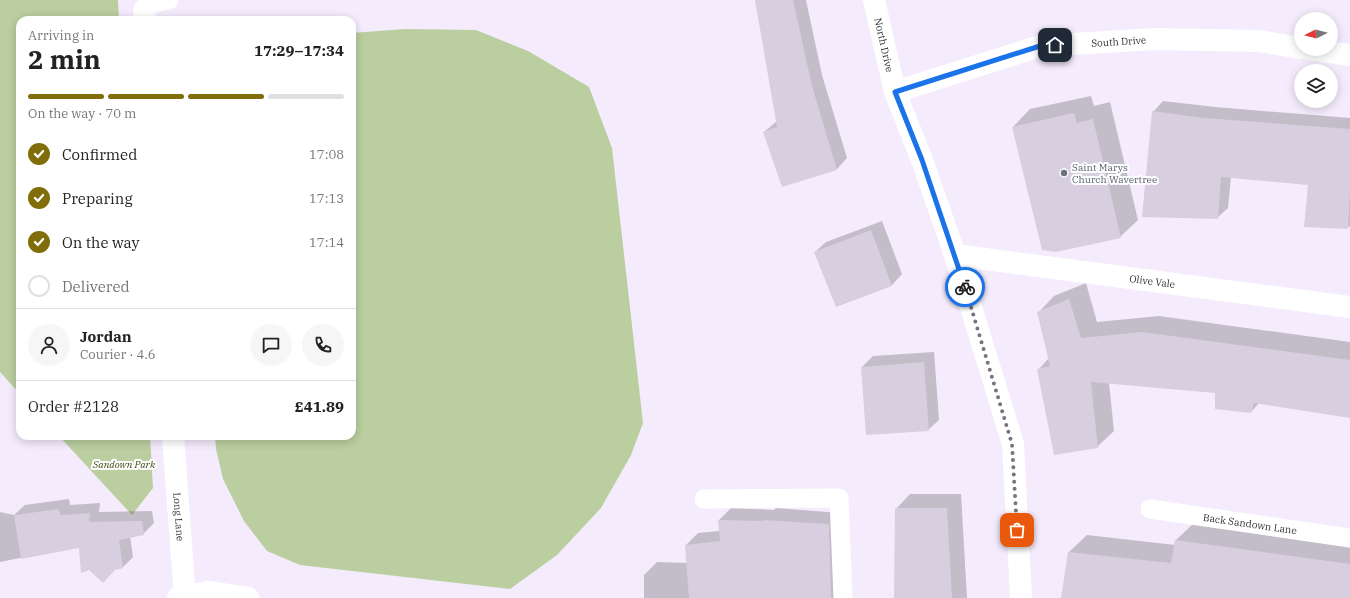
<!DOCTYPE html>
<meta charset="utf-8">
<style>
body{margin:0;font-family:"IBM Plex Serif",serif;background:#f6f6f6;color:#222;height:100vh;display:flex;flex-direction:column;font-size:15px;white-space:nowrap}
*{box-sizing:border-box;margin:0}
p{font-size:13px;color:#767676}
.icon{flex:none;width:22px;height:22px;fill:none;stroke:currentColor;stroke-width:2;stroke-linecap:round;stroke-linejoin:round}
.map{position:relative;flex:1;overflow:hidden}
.drawer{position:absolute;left:16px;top:16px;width:340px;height:424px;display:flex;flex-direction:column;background:#fff;border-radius:12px;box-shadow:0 2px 10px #0003}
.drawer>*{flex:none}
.needle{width:26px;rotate:264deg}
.tools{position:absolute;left:1294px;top:12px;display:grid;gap:8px}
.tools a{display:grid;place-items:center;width:44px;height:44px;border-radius:50%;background:#fff;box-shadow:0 2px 10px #0003;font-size:20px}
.pin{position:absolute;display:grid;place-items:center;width:34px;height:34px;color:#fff;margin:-17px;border-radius:8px;box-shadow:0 2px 6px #0006}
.courier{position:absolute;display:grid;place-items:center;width:40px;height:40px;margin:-20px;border:3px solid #1a73e8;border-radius:50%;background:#fff;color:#222;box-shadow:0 1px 5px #0007}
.summary em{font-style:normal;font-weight:800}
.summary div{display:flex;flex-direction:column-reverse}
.summary{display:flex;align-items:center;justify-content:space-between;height:68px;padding:0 12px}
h1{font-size:26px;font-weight:800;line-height:30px}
.bar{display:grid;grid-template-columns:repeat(4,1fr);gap:6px 4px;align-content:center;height:48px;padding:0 12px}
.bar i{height:5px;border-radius:3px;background:#e0e0e0}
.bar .current{background:#806e0b}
.bar p{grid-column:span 4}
.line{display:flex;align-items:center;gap:10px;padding:0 12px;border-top:1px solid #e0e0e0}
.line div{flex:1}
.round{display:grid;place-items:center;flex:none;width:42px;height:42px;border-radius:21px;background:#f6f6f6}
ol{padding:0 12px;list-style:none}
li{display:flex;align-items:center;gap:12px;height:44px}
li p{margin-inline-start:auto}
li .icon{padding:4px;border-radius:50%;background:#806e0b;color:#fff;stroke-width:4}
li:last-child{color:#767676}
li i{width:22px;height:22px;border:2px solid #e0e0e0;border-radius:50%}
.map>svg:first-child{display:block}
.green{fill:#bace9f}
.shadow{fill:#0003}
.building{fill:#d7cedf}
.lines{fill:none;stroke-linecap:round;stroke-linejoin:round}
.lane{stroke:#fff;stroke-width:19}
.street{stroke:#fff;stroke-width:22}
.done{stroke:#78737d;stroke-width:4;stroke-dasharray:0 7.2}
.route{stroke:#1a73e8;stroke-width:5}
.worship-dot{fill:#6b7280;stroke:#fff;stroke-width:1.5}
.labels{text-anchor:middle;stroke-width:4;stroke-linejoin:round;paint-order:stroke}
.street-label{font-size:10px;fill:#353238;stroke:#fff}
.worship-label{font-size:10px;fill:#5b616d;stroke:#fff;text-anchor:start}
.park-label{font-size:10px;font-style:italic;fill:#384c0d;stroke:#fff}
</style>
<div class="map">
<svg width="1350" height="598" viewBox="0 0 1350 598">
<rect width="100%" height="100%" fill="#f4ebfc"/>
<!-- green -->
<g class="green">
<path d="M0,0H118L119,20H20V394L0,372Z"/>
<path d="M405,29L476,30L528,51L589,87L612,148L643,423L631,455L601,508L557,555L510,589L300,565L267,551L244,521L223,479L216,449L215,436H352V33Z"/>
<path d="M59,436H150L153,488L132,515Z"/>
</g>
<!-- shadow -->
<g class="shadow">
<path d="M756,0H806L822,75L847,158L837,169L783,186L764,132L777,121Z"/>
<path d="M1091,96L1094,106L1110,102L1138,220L1120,237L1013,127L1030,109Z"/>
<path d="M1163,101L1215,107L1350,118V226L1347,228L1309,184L1231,177L1228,208L1217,218L1153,112Z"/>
<path d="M882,221L902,274L892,285L836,306L815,252L826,242Z"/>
<path d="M1086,283L1097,322L1159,316L1350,342V417L1259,403L1251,412L1216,392L1109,383L1114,431L1097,447L1038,370L1049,358L1038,313L1054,296Z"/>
<path d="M934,352L939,420L928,430L862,367L873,356Z"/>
<path d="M910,494H961L967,598H895L896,509Z"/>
<path d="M69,499L70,505L100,503L99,512L152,511L154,523L143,534L130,536L133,557L122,568L116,569L80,546L0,562V512L14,515L25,505Z"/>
<path d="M731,508L774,510L776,508L841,513L842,598H644V575L657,562L687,563L686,545L698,533L720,531L719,520Z"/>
<path d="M1194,523L1350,544V598H1062L1069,552L1087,535L1175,545L1176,540Z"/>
</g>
<!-- building -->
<g class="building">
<path d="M755,0H793L812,86L837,170L782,187L763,132L777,127Z"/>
<path d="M1152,111L1204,118L1350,129V190L1348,229L1304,227L1308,185L1221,177L1218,219L1142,217Z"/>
<path d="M1074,113L1077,123L1093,119L1121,238L1056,252L1042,250L1012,127Z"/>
<path d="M871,230L892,286L836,307L814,252Z"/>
<path d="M1069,299L1081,338L1142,332L1350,360V418L1254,403L1251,413L1215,409V393L1091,382L1098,448L1054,455L1037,369L1050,366L1037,312Z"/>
<path d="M924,362L929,431L866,435L861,367Z"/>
<path d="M895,508H947L952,598H894Z"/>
<path d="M59,509L60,515L90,513L89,522L142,521L144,535L119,540L123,568L115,570L103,583L89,570L81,573L79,548L21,559L14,515Z"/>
<path d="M718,520L763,521V520L829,524L831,598H689L685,545L720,541Z"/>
<path d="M1175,540L1350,564V598H1061L1068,552L1171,563Z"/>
</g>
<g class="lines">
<!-- lane -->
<g class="lane">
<path d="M144,10L154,3L169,0"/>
<path d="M704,499L839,498L843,598"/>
<path id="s1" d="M1150,509L1350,538"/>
</g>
<!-- street -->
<g class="street">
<path id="s2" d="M874,0L895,92L922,160L955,255L1013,444L1021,598"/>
<path d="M144,10L145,20"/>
<path d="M1310,49L1350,55"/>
<path id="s3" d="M895,92L1040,46L1155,39L1259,41L1301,48"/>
<path id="s4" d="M955,255L1350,307"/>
<path id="s5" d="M173,436L185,598"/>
<path d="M178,598L208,592L248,598"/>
</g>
</g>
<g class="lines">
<!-- done -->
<path class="done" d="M965,287L1012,444L1017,530"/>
<!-- route -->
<path class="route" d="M965,287L922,160L895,92L1040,46L1055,45"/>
</g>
<!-- markers -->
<circle class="worship-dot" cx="1064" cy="173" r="4"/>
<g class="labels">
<!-- street labels -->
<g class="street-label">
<text dy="4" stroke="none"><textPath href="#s3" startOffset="231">South Drive</textPath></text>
<text dy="4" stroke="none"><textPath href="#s2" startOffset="46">North Drive</textPath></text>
<text dy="4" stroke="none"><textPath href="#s4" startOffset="199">Olive Vale</textPath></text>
<text dy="4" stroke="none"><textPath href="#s5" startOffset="81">Long Lane</textPath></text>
<text dy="4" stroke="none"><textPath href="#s1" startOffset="101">Back Sandown Lane</textPath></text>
</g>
<!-- worship labels -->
<g class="worship-label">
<text x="1072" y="171">Saint Marys<tspan x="1072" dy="12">Church Wavertree</tspan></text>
</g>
<!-- park labels -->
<g class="park-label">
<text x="124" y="468">Sandown Park</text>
</g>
</g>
</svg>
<div class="tools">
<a><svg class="needle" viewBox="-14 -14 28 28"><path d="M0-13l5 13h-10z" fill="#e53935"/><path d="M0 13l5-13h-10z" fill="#767676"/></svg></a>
<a><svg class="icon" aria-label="layers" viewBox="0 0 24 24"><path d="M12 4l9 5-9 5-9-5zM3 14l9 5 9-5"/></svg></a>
</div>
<div class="pin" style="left:1017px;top:530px;background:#ea580c"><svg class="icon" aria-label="bag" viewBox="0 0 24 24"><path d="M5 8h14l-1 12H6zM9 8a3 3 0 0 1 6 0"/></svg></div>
<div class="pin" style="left:1055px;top:45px;background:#1f2937"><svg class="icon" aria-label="home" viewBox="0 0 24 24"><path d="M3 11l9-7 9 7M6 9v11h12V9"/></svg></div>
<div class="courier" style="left:965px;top:287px"><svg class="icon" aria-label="bike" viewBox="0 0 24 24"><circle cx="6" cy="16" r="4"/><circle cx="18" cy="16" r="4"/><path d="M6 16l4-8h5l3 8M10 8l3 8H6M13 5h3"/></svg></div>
<section class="drawer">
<div class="summary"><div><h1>2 min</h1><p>Arriving in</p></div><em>17:29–17:34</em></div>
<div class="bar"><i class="current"></i><i class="current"></i><i class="current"></i><i></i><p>On the way · 70 m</p></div>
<ol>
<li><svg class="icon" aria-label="check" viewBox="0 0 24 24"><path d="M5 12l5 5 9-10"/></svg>Confirmed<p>17:08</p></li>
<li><svg class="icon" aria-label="check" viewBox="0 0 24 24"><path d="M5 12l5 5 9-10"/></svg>Preparing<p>17:13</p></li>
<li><svg class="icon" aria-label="check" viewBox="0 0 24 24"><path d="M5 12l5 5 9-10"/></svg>On the way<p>17:14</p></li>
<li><i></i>Delivered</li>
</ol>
<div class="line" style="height:72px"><a class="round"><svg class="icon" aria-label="person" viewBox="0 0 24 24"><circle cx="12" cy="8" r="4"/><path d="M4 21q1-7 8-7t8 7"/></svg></a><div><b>Jordan</b><p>Courier · 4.6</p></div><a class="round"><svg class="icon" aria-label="chat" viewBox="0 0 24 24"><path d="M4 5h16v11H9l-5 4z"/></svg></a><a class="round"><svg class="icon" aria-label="phone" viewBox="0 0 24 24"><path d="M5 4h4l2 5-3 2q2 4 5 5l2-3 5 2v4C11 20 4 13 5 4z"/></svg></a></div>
<div class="line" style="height:52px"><div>Order #2128</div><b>£41.89</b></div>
</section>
</div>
